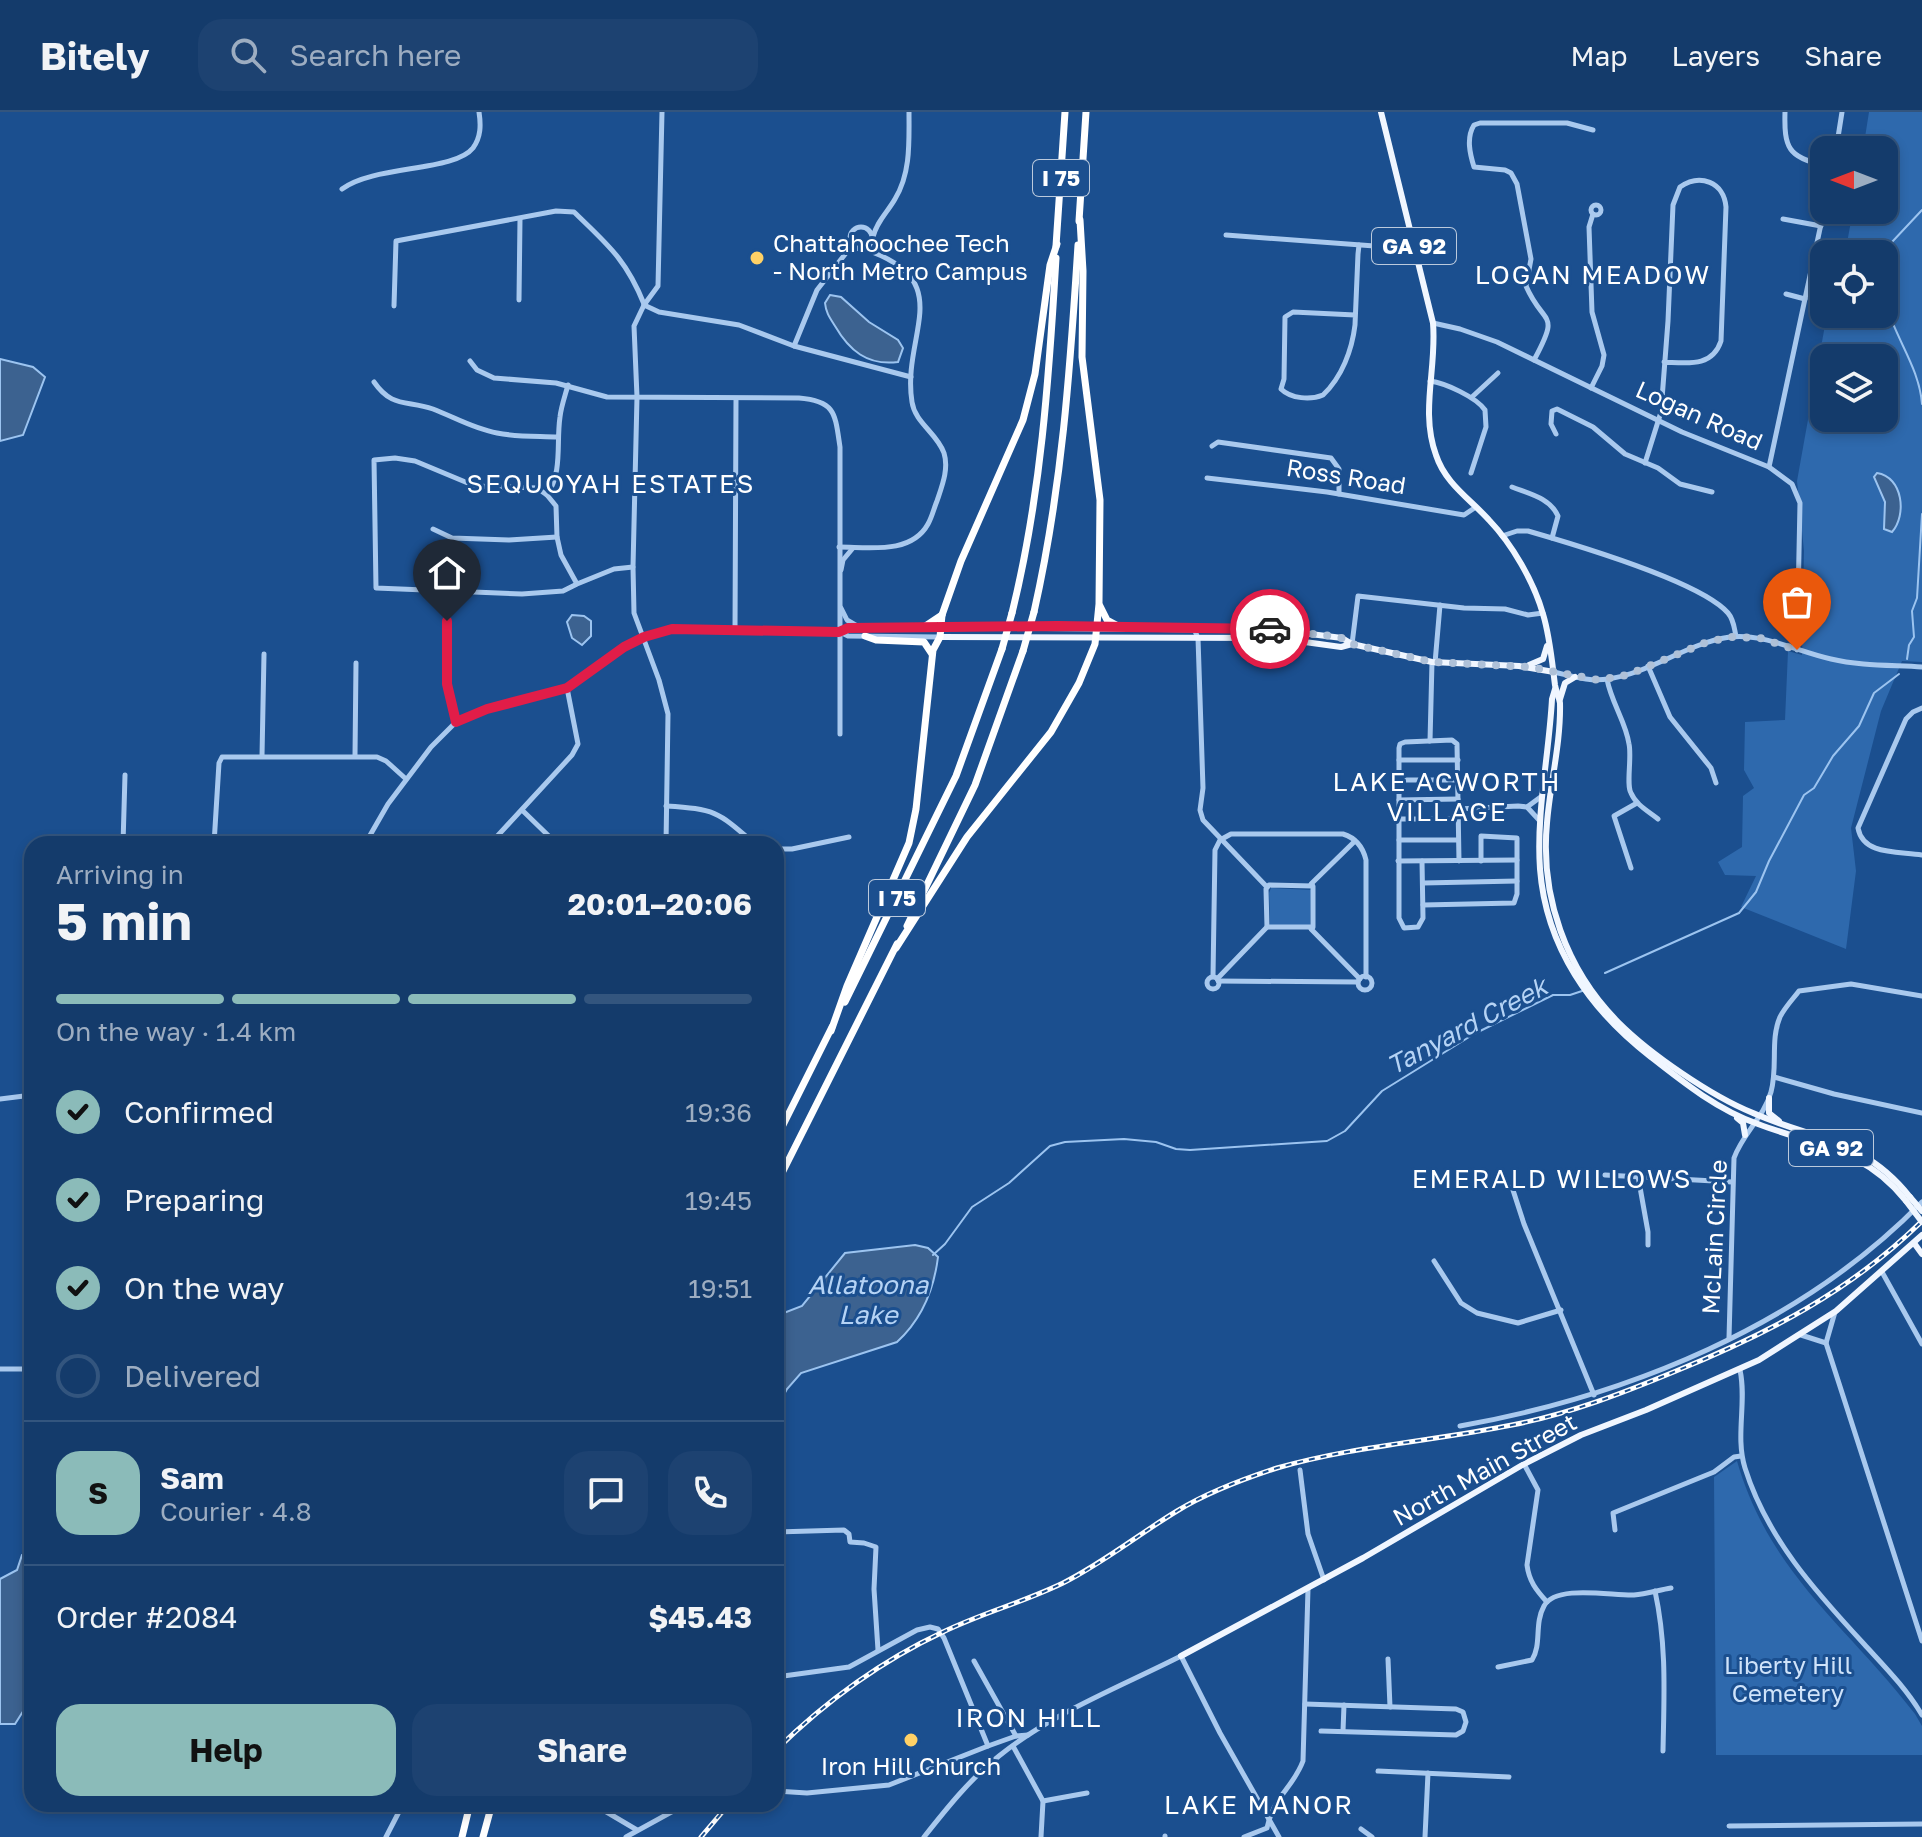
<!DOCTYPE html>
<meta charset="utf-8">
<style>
body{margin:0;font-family:"Golos Text",sans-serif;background:#1d4271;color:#f1f3f6;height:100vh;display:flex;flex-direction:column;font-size:30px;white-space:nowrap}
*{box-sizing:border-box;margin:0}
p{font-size:26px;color:#9dadc1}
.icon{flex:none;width:44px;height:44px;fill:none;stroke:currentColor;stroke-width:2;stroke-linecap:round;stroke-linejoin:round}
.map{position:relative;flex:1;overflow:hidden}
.sheet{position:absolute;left:24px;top:724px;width:760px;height:976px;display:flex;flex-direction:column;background:#143b6b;border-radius:24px;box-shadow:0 4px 12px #0003,0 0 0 2px #33557e}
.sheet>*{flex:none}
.needle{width:52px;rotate:270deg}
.tools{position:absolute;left:1810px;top:24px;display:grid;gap:16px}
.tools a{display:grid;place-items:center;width:88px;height:88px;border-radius:16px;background:#143b6b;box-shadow:0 4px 12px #0003,0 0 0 2px #33557e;font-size:40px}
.pin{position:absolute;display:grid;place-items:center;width:68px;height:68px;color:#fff;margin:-82px -34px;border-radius:50% 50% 50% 0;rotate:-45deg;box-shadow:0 0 8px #0007}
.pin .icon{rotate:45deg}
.courier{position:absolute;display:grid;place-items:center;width:80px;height:80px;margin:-40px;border:6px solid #e11d48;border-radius:50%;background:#fff;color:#222;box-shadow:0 2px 10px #0007}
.overview em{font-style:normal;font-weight:700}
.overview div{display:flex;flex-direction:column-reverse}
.overview{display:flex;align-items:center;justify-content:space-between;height:136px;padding:0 32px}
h1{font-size:52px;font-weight:700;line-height:60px}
.bar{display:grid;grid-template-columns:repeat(4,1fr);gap:12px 8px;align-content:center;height:96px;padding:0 32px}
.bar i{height:10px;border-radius:6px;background:#33557e}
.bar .active{background:#8bbbb9}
.bar p{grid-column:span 4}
.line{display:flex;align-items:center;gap:20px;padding:0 32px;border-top:2px solid #33557e}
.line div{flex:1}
.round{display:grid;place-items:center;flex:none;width:84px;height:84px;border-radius:24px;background:#1d4271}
ol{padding:0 32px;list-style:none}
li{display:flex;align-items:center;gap:24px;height:88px}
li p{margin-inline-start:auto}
li .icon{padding:8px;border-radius:50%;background:#8bbbb9;color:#111;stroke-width:4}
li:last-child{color:#9dadc1}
li i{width:44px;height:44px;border:4px solid #33557e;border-radius:50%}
.button{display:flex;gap:16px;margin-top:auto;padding:16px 32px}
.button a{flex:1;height:92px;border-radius:24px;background:#8bbbb9;color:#111;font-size:32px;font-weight:700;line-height:92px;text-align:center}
.button a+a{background:#1d4271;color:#f1f3f6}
header{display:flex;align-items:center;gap:48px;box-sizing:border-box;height:112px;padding:0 40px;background:#143b6b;border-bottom:2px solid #33557e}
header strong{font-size:38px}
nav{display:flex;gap:44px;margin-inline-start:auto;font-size:28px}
.search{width:560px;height:72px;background:#1d4271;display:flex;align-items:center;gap:20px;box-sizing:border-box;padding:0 28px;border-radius:24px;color:#9dadc1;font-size:30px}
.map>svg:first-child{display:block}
.green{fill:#2e69ad;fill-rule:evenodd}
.water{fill:#3c6290;stroke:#9cc4f0;stroke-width:2}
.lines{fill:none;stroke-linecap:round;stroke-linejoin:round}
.stream{stroke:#9cc4f0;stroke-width:2}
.minor{stroke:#a9c9ee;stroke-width:5}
.major{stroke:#f0f6ff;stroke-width:6}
.highway{stroke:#fff;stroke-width:7}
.rail-casing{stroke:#fff;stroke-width:5}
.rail{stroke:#1b4f8f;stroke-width:2;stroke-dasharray:6;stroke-linecap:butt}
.major-bridge{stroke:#f0f6ff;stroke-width:6}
.highway-bridge{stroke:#fff;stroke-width:7}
.done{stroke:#afc1d8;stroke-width:8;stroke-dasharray:0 14.4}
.route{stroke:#e11d48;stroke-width:10}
.poi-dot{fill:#ffd166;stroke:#1b4f8f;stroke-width:3}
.labels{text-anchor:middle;stroke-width:6;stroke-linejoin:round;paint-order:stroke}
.shield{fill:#1b4f8f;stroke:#bbcadd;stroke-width:2}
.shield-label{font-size:22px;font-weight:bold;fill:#fff}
.poi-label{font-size:24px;fill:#fff;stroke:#1b4f8f;text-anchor:start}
.street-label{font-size:24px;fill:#fff;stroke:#1b4f8f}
.park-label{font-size:24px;fill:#cfe3fa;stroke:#1b4f8f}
.neighbourhood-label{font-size:26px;letter-spacing:2px;fill:#fff;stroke:#1b4f8f}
.water-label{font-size:26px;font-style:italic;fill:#b5d3f5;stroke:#1b4f8f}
</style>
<header>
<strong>Bitely</strong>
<div class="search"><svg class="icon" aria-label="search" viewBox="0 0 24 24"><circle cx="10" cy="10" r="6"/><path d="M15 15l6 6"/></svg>Search here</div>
<nav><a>Map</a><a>Layers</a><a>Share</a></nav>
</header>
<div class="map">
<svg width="1922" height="1725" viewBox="0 0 1922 1725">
<rect width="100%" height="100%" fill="#1b4f8f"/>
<!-- green -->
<g class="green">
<path d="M1869,0H1922V550L1902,549L1881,599L1851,716L1856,759L1846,837L1741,795L1756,764L1725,763L1718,750L1742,735L1743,684L1754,676L1744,658L1745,610L1785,608L1788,539L1802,543L1804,439L1797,369L1827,202H1884V142H1845L1853,98H1884V38H1863ZM1824,246H1884V306H1824Z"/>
<path d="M1271,776L1311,778L1310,814L1270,813L1269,781Z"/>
<path d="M1737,1349C1770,1463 1847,1513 1915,1602L1922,1614V1643H1716L1714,1365Z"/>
</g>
<!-- water -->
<g class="water">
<path d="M830,183L841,185L869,210L898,228L903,236L898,250C867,254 849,238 835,214C830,206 826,201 825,191Z"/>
<path d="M0,247L33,255L45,265L23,323L0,329Z"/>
<path d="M1877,361C1903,365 1907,403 1892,420L1884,417L1885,390L1874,365Z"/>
<path d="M572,503L584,504L591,509V524L582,533L572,526L567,510Z"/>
<path d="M915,1133L928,1136L938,1145C934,1177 921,1208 897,1230L801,1261L787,1277L776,1297V1204L802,1194L845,1141Z"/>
<path d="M28,1440L32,1444V1576L27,1593L15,1612H0V1467L17,1458L22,1443Z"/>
</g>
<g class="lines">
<!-- stream -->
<g class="stream">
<path d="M1884,147L1892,130L1922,98"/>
<path d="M1884,182C1891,222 1919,252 1922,292"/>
<path d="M1907,547L1909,533L1914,525L1912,499L1917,486L1922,402"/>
<path d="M1605,861L1739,801L1756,780L1769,749L1804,683L1814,676L1833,644L1859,614L1874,581L1899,562"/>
<path d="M933,1143L945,1132L972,1095L1009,1071L1050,1034L1065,1030L1124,1027L1156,1030L1176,1037L1190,1038L1327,1029L1345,1019L1382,979L1474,922L1553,883H1570L1585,878"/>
</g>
<!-- minor -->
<g class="minor">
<path d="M662,0L658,174L644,193L634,214L637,285L633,455L634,501L659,568L668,602L666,732"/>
<path d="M1785,0C1784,35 1788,46 1824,53"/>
<path d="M1836,38L1842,0"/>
<path d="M342,77C374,53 454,60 473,36C481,25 481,13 479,0"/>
<circle cx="1596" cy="98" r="5"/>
<path d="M1783,107L1821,114"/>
<circle cx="861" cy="126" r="11"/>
<path d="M1226,123L1415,137"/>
<path d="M873,125C877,109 887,101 895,87C911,61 909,29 909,0"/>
<path d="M1786,182L1805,187"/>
<path d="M519,188L520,107"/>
<path d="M644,193L659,200L739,213L794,234L911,265"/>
<path d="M394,194L396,129L556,99L574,100C607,132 626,147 644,192"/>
<path d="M1355,203L1293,200L1285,205L1284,267L1281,277C1291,287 1311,288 1323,283C1342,265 1352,238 1355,213L1358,142L1359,133"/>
<path d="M1433,211L1460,217L1497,230L1682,320L1769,355L1792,372L1800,391L1797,538"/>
<path d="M794,234L817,178L846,141L850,127"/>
<path d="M1534,248C1561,198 1544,215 1526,174L1531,147L1517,72L1511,61L1505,58L1474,55C1470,42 1466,26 1474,13L1480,11H1567L1593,18"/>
<path d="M470,249L477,258L494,266L556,271L607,285L799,286C836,289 835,302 840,335V622"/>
<path d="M1430,269C1445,271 1476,285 1485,298L1486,315L1471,361"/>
<path d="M374,270C392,296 406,288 433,297C454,305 474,317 497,321C516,325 538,324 558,325"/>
<path d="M1591,276L1602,254L1604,243L1592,200L1589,115L1593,102"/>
<path d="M1472,285L1498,261"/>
<path d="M1556,322L1551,312L1552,299L1557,297L1593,315L1625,342L1658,356L1680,372L1712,380"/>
<path d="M1212,334L1218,330L1331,346L1339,357V382"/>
<path d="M1645,351L1661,300L1668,209L1673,93L1680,75C1700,61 1724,70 1726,95L1721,229C1712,256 1687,251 1664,250"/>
<path d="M1769,355L1824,98"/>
<path d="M1207,366L1327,380L1464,403L1476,395"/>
<path d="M1512,375C1530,382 1550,386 1558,404L1552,426"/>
<path d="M547,383C563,359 556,332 560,305C561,295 565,284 568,273"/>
<path d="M433,417L452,426L509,428L557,425"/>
<path d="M1502,424L1517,419H1528C1573,432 1700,469 1728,501C1734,508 1734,516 1736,524"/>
<path d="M839,435C868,435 911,443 928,412C932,405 934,396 937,389C942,374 949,357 944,341C937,321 915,311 912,290C901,222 960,169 864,137"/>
<path d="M841,458L843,448L853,436"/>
<path d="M577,472L563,479L522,482L376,476L374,348L395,346L415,349L475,374L537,376L547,383L556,394L557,425L561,443L577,472L614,457L633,455"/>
<path d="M841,496L847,508L857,514"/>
<path d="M447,509V572L456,610"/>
<path d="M1194,517L1198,526L1203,676L1200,698L1203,708L1266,774"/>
<path d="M735,519L736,287"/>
<path d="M840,520L848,524L940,525"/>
<path d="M1352,532L1358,484L1464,496L1505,497L1528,503L1543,501"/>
<path d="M1435,551L1440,493"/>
<path d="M1648,554L1670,605L1711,656L1716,671"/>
<path d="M1554,560C1572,564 1590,570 1608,567C1651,561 1687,531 1730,525C1764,521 1798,540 1831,547C1860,554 1892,553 1922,555"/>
<path d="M1607,567C1611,590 1626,610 1629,632C1632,645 1626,673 1631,681C1636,693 1648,699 1658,707"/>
<path d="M1922,596L1913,600L1906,607L1858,716C1863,744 1900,739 1922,743"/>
<path d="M1430,629L1432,550"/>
<path d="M355,643L356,551"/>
<path d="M262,644L264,542"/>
<path d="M1399,648H1458"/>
<path d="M1399,668H1458"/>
<path d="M1399,688L1458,687"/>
<path d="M666,694C716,697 718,700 755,732"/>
<path d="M1527,695L1542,684"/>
<path d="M1458,697L1518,694L1527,695L1539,708"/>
<path d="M522,698L557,732"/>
<path d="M1399,707H1458"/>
<path d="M368,726L382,732"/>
<path d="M1399,728H1458"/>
<path d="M123,732L125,663"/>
<path d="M214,732L219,651L222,645H377L386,649L406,667"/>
<path d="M365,732L388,692L431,635L456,610L469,603L567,576L624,535L644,525L672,517L839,520L848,516L941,515"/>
<path d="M490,732L572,643L578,632L567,576"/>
<path d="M776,737H792L849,725"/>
<path d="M1398,749L1517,748"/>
<path d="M1422,749L1423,806L1418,815L1404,816L1399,806V636L1400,632L1405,630L1452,628L1457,632L1459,749"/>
<path d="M1631,756L1614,704L1637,691"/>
<path d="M1423,771L1517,769"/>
<path d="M1311,772L1355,729"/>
<path d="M1269,773L1313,774V815H1267L1266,777Z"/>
<path d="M1423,793L1514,791L1517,782V726L1481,724V749"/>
<path d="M1311,817L1360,867"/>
<path d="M1213,864L1215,738L1220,728L1231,722H1343C1356,726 1363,735 1366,748V865"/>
<circle cx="1365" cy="871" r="7"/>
<circle cx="1213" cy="871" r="6"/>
<path d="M1217,867L1267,815"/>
<path d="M1218,869L1358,870"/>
<path d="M1774,965L1834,982L1922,1001"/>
<path d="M0,987L32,983"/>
<path d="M1605,1063L1732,1070"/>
<path d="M1638,1064L1648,1120V1133"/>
<path d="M1512,1075L1524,1112L1594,1283"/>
<path d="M1434,1149L1461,1191L1477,1201L1518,1211L1561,1198"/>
<path d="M1882,1160L1922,1232"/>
<path d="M1835,1200L1826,1231L1922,1529"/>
<path d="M1801,1223L1826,1231"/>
<path d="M1729,1226L1734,1046C1743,1021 1764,1005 1771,980C1778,955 1770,928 1780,905C1785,895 1793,887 1799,879L1851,872L1922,884"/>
<path d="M0,1257H32"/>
<path d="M1740,1258C1747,1290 1735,1324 1745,1356C1767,1426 1815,1479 1864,1532C1885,1555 1906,1576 1922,1603"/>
<path d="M1460,1314C1628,1284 1801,1214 1922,1090"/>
<path d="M1524,1352L1538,1378L1527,1453C1529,1469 1536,1478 1547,1490"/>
<path d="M1300,1358L1308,1422L1324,1468"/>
<path d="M1615,1418L1613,1401L1714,1360L1734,1345L1741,1344"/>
<path d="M776,1420L844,1418L849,1422L850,1430L864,1431L876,1435L874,1477L878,1538"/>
<path d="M1655,1479C1667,1534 1664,1584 1663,1639"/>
<path d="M1388,1547L1390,1595"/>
<path d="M974,1549L1016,1624"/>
<path d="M1498,1555L1532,1548C1542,1532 1534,1512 1544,1494C1556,1472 1612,1484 1634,1483C1646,1482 1659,1478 1671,1476"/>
<path d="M776,1565L849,1555L917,1518L930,1515L938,1517L944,1526L988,1634"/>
<path d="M1305,1592L1456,1597L1463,1600L1466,1610L1463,1619L1456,1623L1321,1619"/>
<path d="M1343,1619L1344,1593"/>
<path d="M1013,1634L1043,1689L1041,1725"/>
<path d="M1378,1659L1509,1665"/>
<path d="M776,1679L807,1681L889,1673L988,1634L1016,1624L1028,1623"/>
<path d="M1043,1689L1087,1681"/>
<path d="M593,1692L637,1718"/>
<path d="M1729,1714L1922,1712"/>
<path d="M1361,1717L1372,1725"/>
<path d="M386,1725L403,1692"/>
<path d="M626,1725L686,1692"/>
<path d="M924,1725C947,1696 970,1667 999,1644C1052,1601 1120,1575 1181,1544L1220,1621L1279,1725"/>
<path d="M1165,1725V1724"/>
<path d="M1244,1725L1267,1716C1273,1685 1293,1676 1303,1649L1308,1477"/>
<path d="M1425,1725L1428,1661"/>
</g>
<!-- major -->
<g class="major">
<path d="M1381,0L1433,211C1437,256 1420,299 1436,343C1445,371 1470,387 1489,408C1512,432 1534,470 1543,502C1550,525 1552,550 1555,573C1556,579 1559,585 1560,591C1561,631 1550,672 1547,711C1540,784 1566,858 1618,910C1650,942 1711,984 1753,1001C1815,1028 1864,1027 1910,1085"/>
<path d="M941,515L1279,518L1342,526L1352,532L1432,550L1519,554L1554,560"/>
<path d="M940,525L1276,526L1341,535L1352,532"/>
<path d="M1529,553L1543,547L1547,534"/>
<path d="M1555,577L1552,587C1549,643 1536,701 1540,757C1546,835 1590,898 1651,945C1684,971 1718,998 1758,1012C1816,1034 1865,1037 1906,1089"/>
<path d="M1560,587L1565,571L1575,565"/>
<path d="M1769,986V1001L1779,1009"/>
<path d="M1737,1006L1743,1011L1745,1023"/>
<path d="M1914,1131L1922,1142"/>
<path d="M1181,1544L1363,1446L1524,1352L1581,1323L1646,1298L1759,1248L1836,1199L1922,1123"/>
</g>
<!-- highway -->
<g class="highway">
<path d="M1079,109L1086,0"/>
<path d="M1056,134L1065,0"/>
<path d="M1100,494L1107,508L1120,515"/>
<path d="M1034,500C1062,376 1070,259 1078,133"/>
<path d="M1012,501C1041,384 1049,266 1056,146"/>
<path d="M924,515L942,503"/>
<path d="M865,524L876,528L924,530L932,542"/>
<path d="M907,814L975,673L1023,539"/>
<path d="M896,836L967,725L1051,620L1079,571L1095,532L1099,492L1100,388L1082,245L1083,159L1080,108"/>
<path d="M845,890L956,664L1002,537"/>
<path d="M831,919L847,874L909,731L916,697L933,538L940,525L942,503L961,449L1023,308L1035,262L1050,153L1057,132"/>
<path d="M776,1027L832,915"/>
<path d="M776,1073L897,832"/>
<path d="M462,1725L470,1692"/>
<path d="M483,1725L492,1692"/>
</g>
<!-- rail casing -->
<g class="rail-casing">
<g id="rail">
<path d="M776,1638C825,1590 881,1549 943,1520C982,1501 1024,1490 1063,1471C1103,1451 1139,1422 1177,1399C1208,1380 1243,1367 1277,1356C1353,1334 1434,1329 1512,1313C1569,1302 1623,1281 1676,1259C1767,1222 1851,1179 1922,1109"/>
<path d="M701,1725L729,1692"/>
</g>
</g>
<!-- rail -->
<use href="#rail" class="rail"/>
<!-- major-bridge -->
<g class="major-bridge">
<path d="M1910,1085L1922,1099"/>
<path d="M1906,1089L1922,1110"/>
</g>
<!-- highway-bridge -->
<g class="highway-bridge">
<path d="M1002,537L1012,501"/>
<path d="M1023,539L1034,500"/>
</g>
</g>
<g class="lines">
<!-- done -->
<path class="done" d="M1270,517L1331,524L1342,526L1352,532L1432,550L1529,555L1599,568L1627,563L1707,530L1731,525L1760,526L1797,538"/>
<!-- route -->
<path class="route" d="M447,509V572L456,610L487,597L567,576L624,535L644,525L672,517L839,520L848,516L1057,514L1270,517"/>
</g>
<!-- markers -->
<g class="poi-dot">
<circle cx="757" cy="146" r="8"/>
<circle cx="911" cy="1628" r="8"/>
</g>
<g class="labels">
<!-- shield labels -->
<g class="shield">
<rect x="1033" y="48" width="56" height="36" rx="6"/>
<rect x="1372" y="116" width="84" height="36" rx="6"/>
<rect x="869" y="768" width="56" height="36" rx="6"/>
<rect x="1789" y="1018" width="84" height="36" rx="6"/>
</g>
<g class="shield-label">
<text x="1061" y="74">I 75</text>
<text x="1414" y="142">GA 92</text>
<text x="897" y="794">I 75</text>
<text x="1831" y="1044">GA 92</text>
</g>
<!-- poi labels -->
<g class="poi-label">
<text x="773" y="140">Chattahoochee Tech<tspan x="773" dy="28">- North Metro Campus</tspan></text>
<text x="911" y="1663" text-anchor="middle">Iron Hill Church</text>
</g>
<!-- street labels -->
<g class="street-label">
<text transform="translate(1699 304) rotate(24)" y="8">Logan Road</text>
<text transform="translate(1346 365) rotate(9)" y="8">Ross Road</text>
<text transform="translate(1715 1125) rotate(-87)" y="8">McLain Circle</text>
<text transform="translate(1485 1358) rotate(-29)" y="8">North Main Street</text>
</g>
<!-- park labels -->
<g class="park-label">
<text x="1788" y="1562">Liberty Hill<tspan x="1788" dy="28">Cemetery</tspan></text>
</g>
<!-- neighbourhood labels -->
<g class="neighbourhood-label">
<text x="1593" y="172">LOGAN MEADOW</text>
<text x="611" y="381">SEQUOYAH ESTATES</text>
<text x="1447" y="679">LAKE ACWORTH<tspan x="1447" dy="30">VILLAGE</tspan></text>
<text x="1552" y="1076">EMERALD WILLOWS</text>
<text x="1029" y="1615">IRON HILL</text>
<text x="1259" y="1702">LAKE MANOR</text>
</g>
<!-- water labels -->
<g class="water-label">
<text transform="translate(1467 914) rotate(-28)" y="9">Tanyard Creek</text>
<text x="868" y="1182">Allatoona<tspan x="868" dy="30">Lake</tspan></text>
</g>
</g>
</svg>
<div class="tools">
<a><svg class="needle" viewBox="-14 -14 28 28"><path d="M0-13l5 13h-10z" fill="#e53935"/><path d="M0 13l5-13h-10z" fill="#9dadc1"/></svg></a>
<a><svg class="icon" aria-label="locate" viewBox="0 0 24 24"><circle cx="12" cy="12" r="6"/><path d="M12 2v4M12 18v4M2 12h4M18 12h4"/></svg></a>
<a><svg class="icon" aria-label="layers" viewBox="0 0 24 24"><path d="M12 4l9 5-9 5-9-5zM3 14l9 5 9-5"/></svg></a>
</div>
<div class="pin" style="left:1797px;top:538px;background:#ea580c"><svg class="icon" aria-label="bag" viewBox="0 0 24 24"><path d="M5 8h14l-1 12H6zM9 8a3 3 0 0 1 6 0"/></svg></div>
<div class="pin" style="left:447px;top:509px;background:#1f2937"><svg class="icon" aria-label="home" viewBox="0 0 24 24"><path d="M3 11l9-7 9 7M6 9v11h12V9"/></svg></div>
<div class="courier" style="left:1270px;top:517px"><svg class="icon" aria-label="car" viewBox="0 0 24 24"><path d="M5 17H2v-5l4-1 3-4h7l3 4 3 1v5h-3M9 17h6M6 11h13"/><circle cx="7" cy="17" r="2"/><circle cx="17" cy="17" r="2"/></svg></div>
<section class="sheet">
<div class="overview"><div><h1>5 min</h1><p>Arriving in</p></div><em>20:01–20:06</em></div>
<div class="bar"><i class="active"></i><i class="active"></i><i class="active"></i><i></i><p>On the way · 1.4 km</p></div>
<ol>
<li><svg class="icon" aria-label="check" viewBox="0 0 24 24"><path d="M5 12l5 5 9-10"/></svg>Confirmed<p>19:36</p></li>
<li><svg class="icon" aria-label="check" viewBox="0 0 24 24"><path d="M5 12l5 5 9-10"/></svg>Preparing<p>19:45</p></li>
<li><svg class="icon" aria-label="check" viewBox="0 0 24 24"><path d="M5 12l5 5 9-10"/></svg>On the way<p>19:51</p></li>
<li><i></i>Delivered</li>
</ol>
<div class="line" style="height:144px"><b class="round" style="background:#8bbbb9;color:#111">S</b><div><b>Sam</b><p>Courier · 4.8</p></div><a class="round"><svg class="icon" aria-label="chat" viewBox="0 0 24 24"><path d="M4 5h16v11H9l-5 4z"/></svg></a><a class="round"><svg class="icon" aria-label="phone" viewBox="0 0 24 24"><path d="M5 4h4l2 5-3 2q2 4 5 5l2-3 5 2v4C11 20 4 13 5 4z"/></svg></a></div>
<div class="line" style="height:104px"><div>Order #2084</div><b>$45.43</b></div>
<div class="button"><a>Help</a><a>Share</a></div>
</section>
</div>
